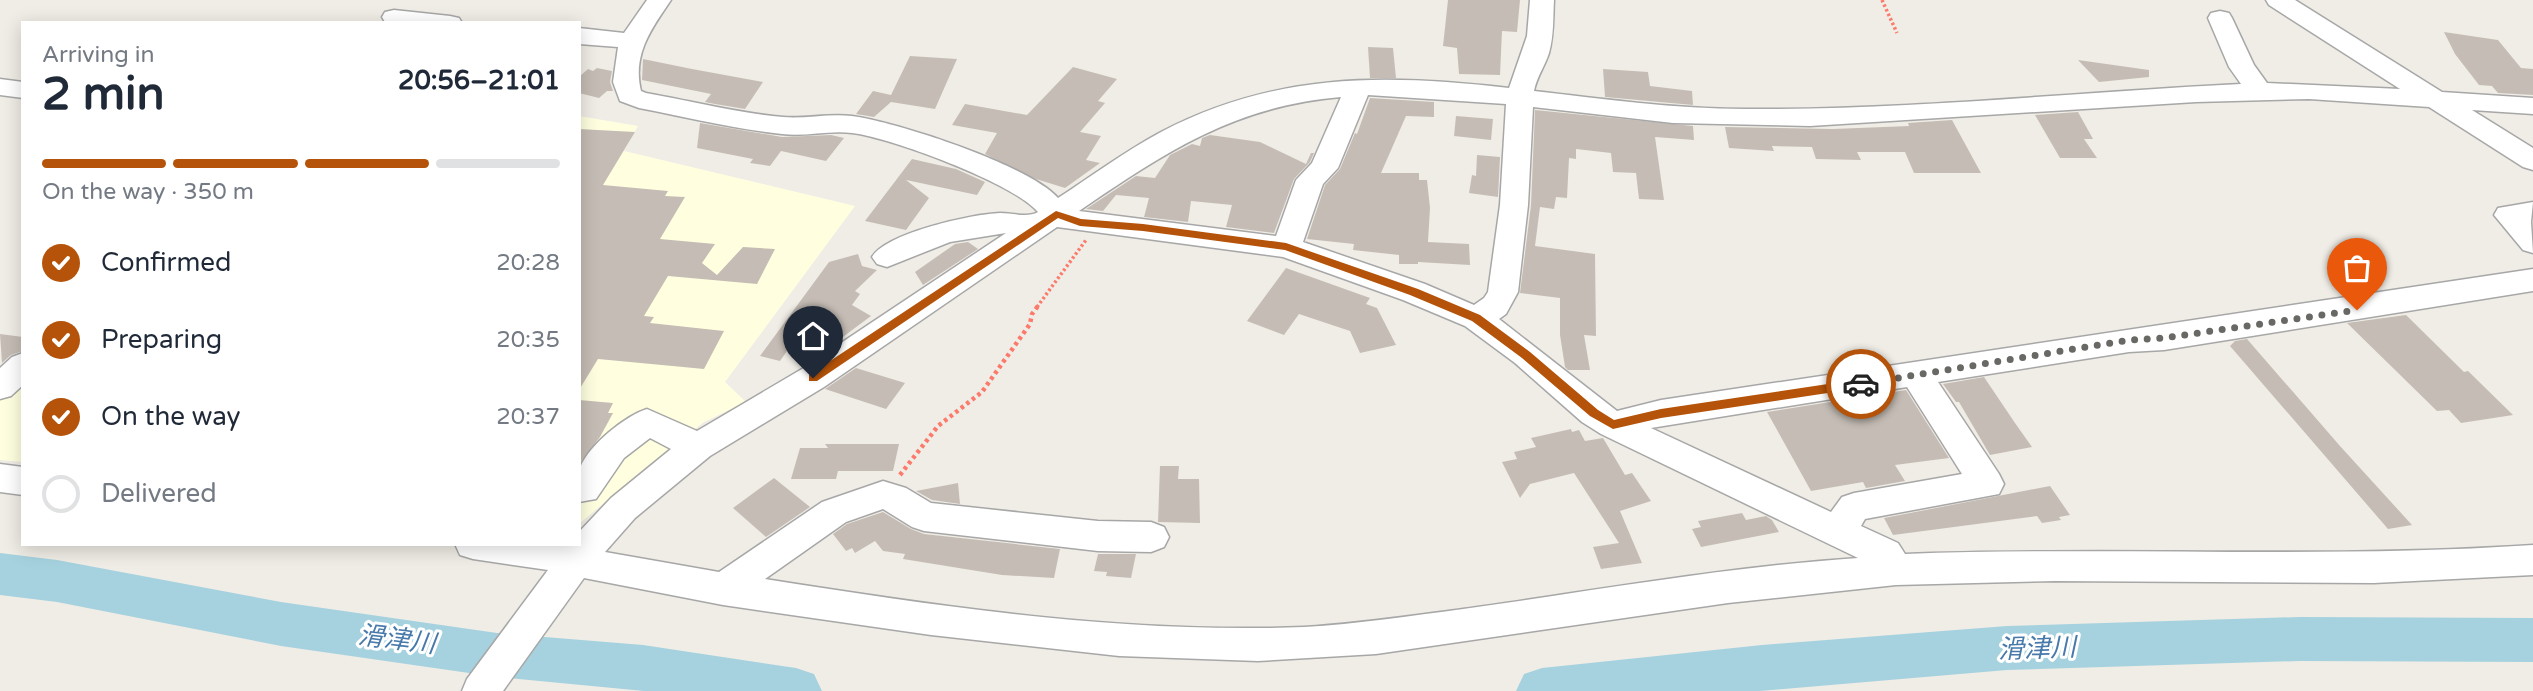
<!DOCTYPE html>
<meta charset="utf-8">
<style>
body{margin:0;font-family:"Varela Round","Noto Sans JP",sans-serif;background:#f6f6f7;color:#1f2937;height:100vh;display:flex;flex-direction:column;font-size:26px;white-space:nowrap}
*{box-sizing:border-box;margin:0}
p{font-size:23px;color:#747a83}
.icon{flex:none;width:38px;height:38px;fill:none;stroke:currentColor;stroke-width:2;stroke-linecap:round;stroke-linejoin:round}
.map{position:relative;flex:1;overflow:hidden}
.sheet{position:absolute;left:21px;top:21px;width:560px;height:525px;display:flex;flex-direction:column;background:#fff;border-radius:0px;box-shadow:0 4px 18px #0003}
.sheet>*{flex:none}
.pin{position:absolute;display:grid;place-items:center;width:60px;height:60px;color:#fff;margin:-72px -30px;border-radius:50% 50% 50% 0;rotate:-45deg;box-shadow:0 0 7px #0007}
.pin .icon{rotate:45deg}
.courier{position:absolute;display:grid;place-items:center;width:70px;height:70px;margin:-35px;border:5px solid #b45309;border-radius:50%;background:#fff;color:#222;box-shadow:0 2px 9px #0007}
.summary em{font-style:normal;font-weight:700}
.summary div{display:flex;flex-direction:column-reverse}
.summary{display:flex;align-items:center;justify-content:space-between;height:119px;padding:0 21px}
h1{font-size:46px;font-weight:700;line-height:52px}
.bar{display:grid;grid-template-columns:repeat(4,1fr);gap:10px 7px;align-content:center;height:84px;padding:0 21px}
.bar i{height:9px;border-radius:5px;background:#e0e1e3}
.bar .on{background:#b45309}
.bar p{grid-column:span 4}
ol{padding:0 21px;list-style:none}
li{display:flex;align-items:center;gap:21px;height:77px}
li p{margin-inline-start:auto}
li .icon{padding:7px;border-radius:50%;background:#b45309;color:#fff;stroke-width:4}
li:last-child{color:#747a83}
li i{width:38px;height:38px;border:4px solid #e0e1e3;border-radius:50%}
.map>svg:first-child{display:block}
.education{fill:#ffffe0}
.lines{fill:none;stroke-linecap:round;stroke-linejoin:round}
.river{fill:#a6d2df;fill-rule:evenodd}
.building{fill:#c5bdb5}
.minor-casing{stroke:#a7a7a7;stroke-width:3}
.path-far1{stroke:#fc7a6b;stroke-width:3.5;stroke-dasharray:2.5 2.5;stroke-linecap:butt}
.path{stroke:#fc7a6b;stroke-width:4.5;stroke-dasharray:3.5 3.5;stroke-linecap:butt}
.minor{fill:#fff;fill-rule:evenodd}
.route{fill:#b45309}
.done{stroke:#696865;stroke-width:7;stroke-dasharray:0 12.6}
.labels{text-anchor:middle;stroke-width:6;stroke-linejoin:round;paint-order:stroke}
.water-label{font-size:26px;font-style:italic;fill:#4779aa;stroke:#fff}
</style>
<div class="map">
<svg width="2533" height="691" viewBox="0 0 2533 691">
<rect width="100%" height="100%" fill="#f0ede6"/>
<!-- education -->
<g class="education">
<path d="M579,116L638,126L624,151L855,206L725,382L746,402L704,422L645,468L579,524Z"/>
<path d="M23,375V462L0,460V397Z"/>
</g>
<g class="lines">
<!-- river -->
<g class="river">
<path d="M0,553L57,560L281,602L497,633L643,645L796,668L814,674L822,691H644L497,677L281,646L57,602L0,595Z"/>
<path d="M2300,617L2533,618V662L2300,661L2007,670L1760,691H1516L1524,674L1542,668L1762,645L2007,626Z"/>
</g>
</g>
<!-- building -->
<g class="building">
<path d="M1448,0H1520L1517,32L1502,31L1500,75L1459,74L1457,48L1443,46Z"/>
<path d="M2444,32L2498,40L2521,68L2533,69V95L2498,93L2492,86L2479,85L2455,54Z"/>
<path d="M1368,47L1393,48L1396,78H1370Z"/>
<path d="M910,56L957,59L935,109L891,102L874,117L856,114L873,91L891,95Z"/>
<path d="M643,59L692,69L763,82L745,109L715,104L705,102L711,94L642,80Z"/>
<path d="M2078,60L2149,70V77L2099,82Z"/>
<path d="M1073,67L1117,79L1098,101L1105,103L1080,132L1101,136L1086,160L1100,163L1065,188L1036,179L985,154L997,133L952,125L965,104L1027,115Z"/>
<path d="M597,68L612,71L610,82L613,91H607L599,98L579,93V77L588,69L593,71Z"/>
<path d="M1603,69L1648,72L1650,86L1692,91L1693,105L1605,97Z"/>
<path d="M1370,98L1434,102V117L1406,116L1381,173H1419V180H1427L1430,208L1428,242L1469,244L1470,265L1418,262V264H1399V255L1353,250L1354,244L1307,239L1325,185L1340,169L1355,133L1357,134Z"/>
<path d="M1535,110L1693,126L1694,140L1655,137L1664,200L1639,199L1636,173L1613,172L1611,153L1576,149V159L1569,158L1567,198L1556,197L1554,209L1540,207L1535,246L1595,254L1596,336L1584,335L1590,370H1568L1565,367L1560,335V298L1520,293L1531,205Z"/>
<path d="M2078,112L2093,139H2084L2097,158H2060L2035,115Z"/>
<path d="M1456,116L1493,119L1491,140L1454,136Z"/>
<path d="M1952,120L1981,173H1914L1905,152H1857L1861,160L1816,159L1812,147L1772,146L1774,151L1729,148L1725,127L1833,129L1909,126L1908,123Z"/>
<path d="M700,123L782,137L831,135L844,138L826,161L781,151L770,166L750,163L753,159L697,148Z"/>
<path d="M579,129L635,132L603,185L668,191L665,196L685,197L660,239L715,244L702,263L717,275L743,247L775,249L757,284L668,276L644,316L654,317L650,323L724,331L704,369L598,359L579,390Z"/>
<path d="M1210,135L1260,142L1306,164L1311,153H1314L1310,162L1294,179L1274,233L1226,227L1232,205L1191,201L1188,222L1144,217L1149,198L1116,195L1103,211L1086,209L1136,176L1155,178L1170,155L1192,144L1200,146L1202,138Z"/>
<path d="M1477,155L1500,157L1498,197L1469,193L1472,175L1476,176Z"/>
<path d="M912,159L956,169L985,182L977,195L906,180L929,198L906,230L865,221Z"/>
<path d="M968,242L978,249L923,285L915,272L955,244Z"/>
<path d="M858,254L862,266L877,270L855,291L860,294L852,305L871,316L820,354L796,338L780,361L760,356L829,262Z"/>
<path d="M1286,268L1370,298L1366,304L1377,308L1396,345L1360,353L1350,331L1299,314L1284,335L1247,321Z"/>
<path d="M2406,315L2464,372L2468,371L2513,415L2461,423L2449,410L2437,411L2347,323Z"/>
<path d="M0,334L23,337V351L11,355L2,363Z"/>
<path d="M2247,339L2340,446L2412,525L2388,529L2230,346L2235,341Z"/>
<path d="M856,368L905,383L886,409L825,389Z"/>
<path d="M1984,377L2015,423L2032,447L1990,455L1959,402H1956L1943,384Z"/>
<path d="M1906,390L1949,458L1895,465L1905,481L1866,488L1863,482L1811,491L1767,412Z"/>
<path d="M579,400L613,403L608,413H613L600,437L579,464Z"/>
<path d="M1571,429L1572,432L1579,430L1585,441L1603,438L1625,475L1632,473L1651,501L1620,511L1642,563L1601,569L1593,547L1619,543L1574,473L1530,484L1520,498L1502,462L1517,459L1514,452L1536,447L1531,438Z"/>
<path d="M825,444H899L893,471H838L836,479H791L800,448H828Z"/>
<path d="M1160,466H1179L1178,479H1199L1200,523L1158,522Z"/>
<path d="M774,478L810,507L766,537L733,508Z"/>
<path d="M958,483L960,504L932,500L916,491Z"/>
<path d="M2050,486L2070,515L2059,517L2061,520L2042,523L2037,516L1893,535L1884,518Z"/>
<path d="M883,512L911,529L924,534L1060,549L1054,578L1002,575L903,559L905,554L883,551L875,541L855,553L852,548L846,551L833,534L847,524Z"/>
<path d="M1742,513L1746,520L1766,516L1772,520L1779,532L1701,547L1692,529L1701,527L1698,521Z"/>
<path d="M1098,554H1136L1131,578L1106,576L1107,572L1094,571Z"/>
</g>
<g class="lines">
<!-- minor casing -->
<g class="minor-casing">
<g id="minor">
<path d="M647,0H671C652,28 632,54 641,91L646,93C691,101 737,113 783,117C805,119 829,113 852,116C897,122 1029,165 1058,198C1092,176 1125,151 1161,132C1276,72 1384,74 1509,88L1527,36L1530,0H1554C1553,18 1554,35 1549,53C1545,66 1537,76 1534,91C1605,99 1675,109 1746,109C1912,110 2076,92 2241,84L2229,67L2208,18L2211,13L2220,11L2229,13L2232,18L2254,65L2267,83L2400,89L2269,5L2266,0H2295L2442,92L2533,98V114L2472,110L2533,148V170L2523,167L2429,107L2309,99L2196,102L1810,126L1673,123L1533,107L1528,205L1518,292L1506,314L1499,319L1617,411L1661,400L2533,269V291L2164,350L2129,352L1938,382L1999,474L2004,484L1999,494L1865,519L1861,526L1898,543L1905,554C2114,546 2324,559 2533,545V575L2374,583L2055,581L1896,585L1728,603L1376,654L1258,661L1119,656L931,635L723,605L584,578L503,691H462L467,679L548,570L473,559L460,555L455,544H579V532L611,498L671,449L650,438L624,458L596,499L579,502C579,492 576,477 580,468C589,445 625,416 647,409L697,431L802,369L1006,233L950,242L887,267L877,264L872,257C886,233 972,214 1000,213C1012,213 1028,218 1038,212C1013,183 892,138 852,133C829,130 805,137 782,134C734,129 686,117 639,108L620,101L613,82L618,47L579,44V28L624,33ZM1368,95L1506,104L1500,205L1488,292L1484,298L1474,305L1425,284L1303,242L1323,184L1338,168ZM1341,97L1312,163L1296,180L1276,236L1079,211C1164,153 1234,106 1341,97ZM1057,227L1283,257L1403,300L1465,326L1515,363L1582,422L1601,434L1858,558C1725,567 1594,591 1463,609C1410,616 1357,624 1304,627C1124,634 942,607 765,579L846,522L883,509L912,527L924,531L1098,551L1151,552L1164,547L1169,537L1164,527L1151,522L1098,521L931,503L906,488L883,481L822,502L719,572L605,552L635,518L710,456L824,387ZM1907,387L1962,474L1854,493L1842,497L1831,512L1651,428Z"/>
<path d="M394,10L450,16L459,18L462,23L385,22L382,17L385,12Z"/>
<path d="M0,79L23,82V98L0,95Z"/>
<path d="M2533,202L2531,222L2533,253L2523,250L2494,215L2498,208Z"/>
<path d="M23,353V385L11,396L0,399V368L12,357Z"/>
<path d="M0,464L23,467V495L0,492Z"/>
</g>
</g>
<!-- path-far1 -->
<g class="path-far1">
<path d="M1882,0L1897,33"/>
<path d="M1037,307L1086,240"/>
</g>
<!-- path -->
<path class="path" d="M900,475L938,426L982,392L1030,324L1032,314L1038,306"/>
<!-- minor -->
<use href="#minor" class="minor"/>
</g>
<!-- route -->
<path class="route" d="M1056,211L1081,219L1143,224L1286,243L1418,289L1480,315L1530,352L1598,410L1614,420L1661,409L1861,379L1866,384L1861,388L1661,418L1613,429L1590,416L1522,358L1472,321L1410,295L1285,250L1143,231L1080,226L1058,218L817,381H809V375Z"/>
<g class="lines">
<!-- done -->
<path class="done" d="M1861,384L2129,340L2164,338L2357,310"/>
</g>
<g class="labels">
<!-- water labels -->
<g class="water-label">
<text transform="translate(397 639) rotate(7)" y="9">滑津川</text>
<text transform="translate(2037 648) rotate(-2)" y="9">滑津川</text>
</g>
</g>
</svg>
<div class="pin" style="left:2357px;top:310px;background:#ea580c"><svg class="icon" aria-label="bag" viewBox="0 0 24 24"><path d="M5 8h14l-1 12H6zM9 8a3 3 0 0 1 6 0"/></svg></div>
<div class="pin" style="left:813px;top:378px;background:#1f2937"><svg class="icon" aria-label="home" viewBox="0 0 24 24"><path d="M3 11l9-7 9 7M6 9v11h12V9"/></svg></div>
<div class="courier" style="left:1861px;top:384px"><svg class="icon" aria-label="car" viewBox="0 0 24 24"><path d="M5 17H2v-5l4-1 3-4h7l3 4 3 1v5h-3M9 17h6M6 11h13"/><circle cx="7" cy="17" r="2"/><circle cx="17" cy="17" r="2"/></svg></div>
<section class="sheet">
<div class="summary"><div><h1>2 min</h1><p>Arriving in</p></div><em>20:56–21:01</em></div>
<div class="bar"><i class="on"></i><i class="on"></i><i class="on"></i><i></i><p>On the way · 350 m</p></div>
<ol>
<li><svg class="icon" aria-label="check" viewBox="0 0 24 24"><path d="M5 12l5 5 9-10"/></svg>Confirmed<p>20:28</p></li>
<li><svg class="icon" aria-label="check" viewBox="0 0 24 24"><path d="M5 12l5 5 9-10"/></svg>Preparing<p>20:35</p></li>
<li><svg class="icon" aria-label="check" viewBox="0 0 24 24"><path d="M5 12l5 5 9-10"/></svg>On the way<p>20:37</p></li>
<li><i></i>Delivered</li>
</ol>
</section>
</div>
